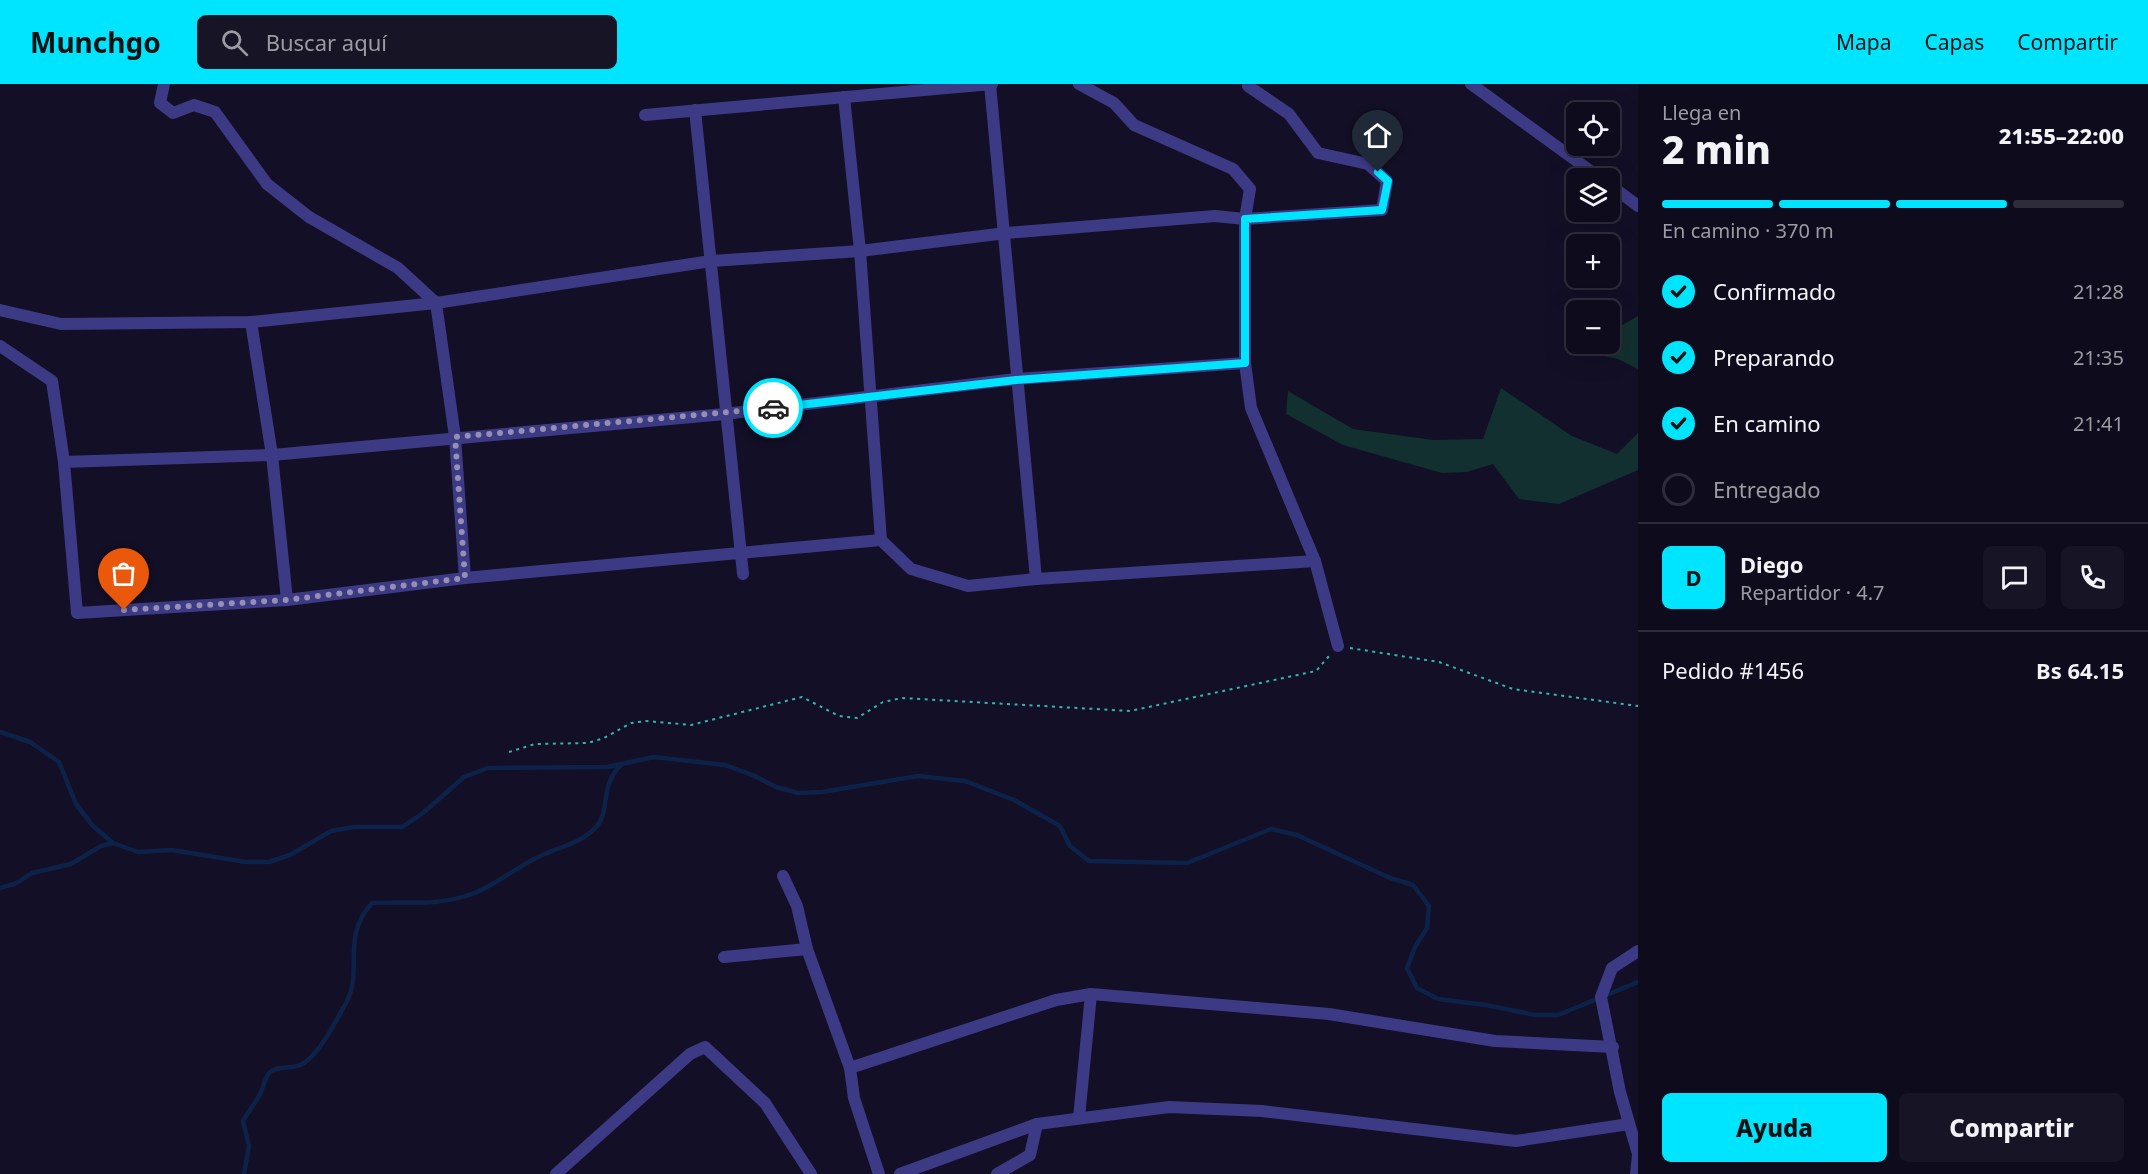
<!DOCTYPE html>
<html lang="es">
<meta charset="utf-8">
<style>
body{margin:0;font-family:"Noto Sans",sans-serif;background:#171425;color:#f1f3f6;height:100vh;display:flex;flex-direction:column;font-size:22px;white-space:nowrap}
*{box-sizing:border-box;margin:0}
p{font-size:20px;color:#9b9ba3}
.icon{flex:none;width:33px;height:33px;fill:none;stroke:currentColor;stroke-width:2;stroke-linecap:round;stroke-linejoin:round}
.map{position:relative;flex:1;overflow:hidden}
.side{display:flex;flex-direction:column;background:#0e0b1c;width:510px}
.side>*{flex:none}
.controls{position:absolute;left:1566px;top:18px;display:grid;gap:12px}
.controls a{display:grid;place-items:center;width:54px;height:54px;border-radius:9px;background:#0e0b1c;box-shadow:0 6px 24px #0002,0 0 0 2px #2e2b3b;font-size:30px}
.pin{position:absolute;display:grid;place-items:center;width:51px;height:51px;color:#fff;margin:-62px -26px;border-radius:50% 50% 50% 0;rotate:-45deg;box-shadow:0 0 6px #0007}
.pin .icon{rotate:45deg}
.courier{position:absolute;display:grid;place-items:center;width:60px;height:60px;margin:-30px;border:4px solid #00e5ff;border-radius:50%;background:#fff;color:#222;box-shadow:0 2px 8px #0007}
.overview em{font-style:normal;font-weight:800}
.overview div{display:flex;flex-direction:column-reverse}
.overview{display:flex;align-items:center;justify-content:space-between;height:102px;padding:0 24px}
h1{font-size:39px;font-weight:800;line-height:45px}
.bar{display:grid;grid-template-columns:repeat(4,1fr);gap:9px 6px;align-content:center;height:72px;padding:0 24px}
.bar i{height:8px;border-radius:4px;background:#2e2b3b}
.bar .on{background:#00e5ff}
.bar p{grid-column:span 4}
.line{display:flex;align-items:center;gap:15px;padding:0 24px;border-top:2px solid #2e2b3b}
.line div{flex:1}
.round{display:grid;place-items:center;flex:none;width:63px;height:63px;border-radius:9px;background:#171425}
ol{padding:0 24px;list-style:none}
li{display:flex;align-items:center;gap:18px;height:66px}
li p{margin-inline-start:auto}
li .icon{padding:6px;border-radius:50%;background:#00e5ff;color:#111;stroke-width:4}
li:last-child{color:#9b9ba3}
li i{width:33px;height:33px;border:3px solid #2e2b3b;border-radius:50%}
.primary-button{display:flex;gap:12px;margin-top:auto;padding:12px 24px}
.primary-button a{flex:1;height:69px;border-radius:9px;background:#00e5ff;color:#111;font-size:24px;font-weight:800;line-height:69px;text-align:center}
.primary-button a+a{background:#171425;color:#f1f3f6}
header{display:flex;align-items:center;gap:36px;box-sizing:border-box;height:84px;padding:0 30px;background:#00e5ff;color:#111}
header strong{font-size:28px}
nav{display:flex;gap:33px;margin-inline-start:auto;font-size:21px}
.search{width:420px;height:54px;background:#171425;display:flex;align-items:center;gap:15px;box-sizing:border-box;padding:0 21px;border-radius:9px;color:#9b9ba3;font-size:22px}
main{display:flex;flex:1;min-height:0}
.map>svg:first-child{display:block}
.green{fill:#12302f}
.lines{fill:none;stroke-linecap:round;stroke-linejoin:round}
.stream{stroke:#0c2248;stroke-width:4.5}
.path{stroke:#2fb8b0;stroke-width:2;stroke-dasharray:3 4.5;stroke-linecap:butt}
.street{stroke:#3d3a85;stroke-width:12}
.done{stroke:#948fb3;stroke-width:6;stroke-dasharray:0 10.8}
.route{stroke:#00e5ff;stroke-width:8}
</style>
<header>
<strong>Munchgo</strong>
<div class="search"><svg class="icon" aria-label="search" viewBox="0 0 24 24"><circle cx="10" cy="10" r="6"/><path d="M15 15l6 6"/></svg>Buscar aquí</div>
<nav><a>Mapa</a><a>Capas</a><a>Compartir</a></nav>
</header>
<main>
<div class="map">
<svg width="1638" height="1090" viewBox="0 0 1638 1090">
<rect width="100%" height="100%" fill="#130f26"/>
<!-- green -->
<g class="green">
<path d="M1638,232V285L1618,275L1579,266L1590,260H1610V248Z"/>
<path d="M1501,304L1572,352L1617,370L1638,349V386L1559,420L1519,415L1493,380L1467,388L1442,389L1343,361L1286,330L1288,307L1353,345L1433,356L1483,355Z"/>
</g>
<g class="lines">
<!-- stream -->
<g class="stream">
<path d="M0,648L30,658L59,678L76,720L93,742L113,759L138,768L172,766L246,778H269L290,771L331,747L354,743H402L423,729L464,693L488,684L607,683L654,673L725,681L755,692L776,703L798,709L822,708L918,692L965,697L1014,716L1060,742L1070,762L1089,777L1187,779L1271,745L1297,751L1390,794L1413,801L1429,822L1427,844L1415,863L1407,884L1417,904L1438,915L1486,921L1535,931H1558L1638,898"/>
<path d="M0,804L17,799L32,789L71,780L101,762L113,759"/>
<path d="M244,1090L249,1062L243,1037C248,1028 255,1020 260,1010C263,1004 265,994 269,989C275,982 291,985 300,981C317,975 337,935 346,919C364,887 340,854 372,819C405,818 439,822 472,810C495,801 517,783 540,772C559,763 581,760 596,743C611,727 599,702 621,681"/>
</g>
<!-- path -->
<g class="path">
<path d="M1350,564L1439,578L1513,605L1638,622"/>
<path d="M509,668L535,660L588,659L604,654L631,639L646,637L691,641L802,613L839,632L857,634L883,618L902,614L1130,627L1316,587L1330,571"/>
</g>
<!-- street -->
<g class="street">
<path d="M164,0L160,19L173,29L194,21L215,28L267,100L309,133L398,184L436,219L455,353L465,494"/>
<path d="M990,0L1036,495L1315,477"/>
<path d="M1079,0L1114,19L1134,41L1233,85L1250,105L1245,135V279L1251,324L1315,477L1338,562"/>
<path d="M1471,0L1600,94"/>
<path d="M844,13L860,167L881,456L911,485L968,502L1036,495"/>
<path d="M695,26L743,490"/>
<path d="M645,31L992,0"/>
<path d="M1610,101L1638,122"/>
<path d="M0,226L61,240L251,238L436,219L711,177L860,167L1006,149L1215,132L1245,135L1382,126L1387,97L1368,80L1318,69L1289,30L1248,2L1250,0"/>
<path d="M251,238L272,371L287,516"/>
<path d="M0,262L52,297L64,378L77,529L287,516L465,494L881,456"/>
<path d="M64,378L272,371L725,330L1016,295L1245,279"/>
<path d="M783,792L797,822L807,865L850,984L854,1014L879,1090"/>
<path d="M1638,867L1612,884L1601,913L1620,1008L1638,1070"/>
<path d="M724,873L807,865"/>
<path d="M850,984L1056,916L1091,910L1329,930L1495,957L1613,963"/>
<path d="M1079,1034L1091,910"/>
<path d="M556,1090L690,970L705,963L765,1019L811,1090"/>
<path d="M900,1090L1037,1040L1169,1023L1262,1027L1516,1057L1629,1040"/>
<path d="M997,1090L1030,1071L1037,1040"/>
<path d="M1636,1090L1638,1071"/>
</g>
</g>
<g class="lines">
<!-- done -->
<path class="done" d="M124,526L286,516L465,494L455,353L773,324"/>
<!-- route -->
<path class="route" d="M773,324L1016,296L1245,279V135L1382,126L1388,97L1378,88"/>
</g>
</svg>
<div class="controls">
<a><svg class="icon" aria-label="locate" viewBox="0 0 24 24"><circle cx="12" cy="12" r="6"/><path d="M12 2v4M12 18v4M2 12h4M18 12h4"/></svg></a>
<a><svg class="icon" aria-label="layers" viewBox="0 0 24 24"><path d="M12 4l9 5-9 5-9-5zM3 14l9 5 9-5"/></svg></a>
<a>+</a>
<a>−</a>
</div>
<div class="pin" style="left:124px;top:526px;background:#ea580c"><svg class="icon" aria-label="bag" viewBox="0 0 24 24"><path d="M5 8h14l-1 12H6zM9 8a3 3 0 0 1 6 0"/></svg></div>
<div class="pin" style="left:1378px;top:88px;background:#1f2937"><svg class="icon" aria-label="home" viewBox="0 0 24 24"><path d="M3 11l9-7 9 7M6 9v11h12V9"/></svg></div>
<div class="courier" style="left:773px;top:324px"><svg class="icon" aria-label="car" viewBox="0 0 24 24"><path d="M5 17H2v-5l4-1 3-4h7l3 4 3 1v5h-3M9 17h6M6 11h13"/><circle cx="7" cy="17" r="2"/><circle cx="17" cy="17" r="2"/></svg></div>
</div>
<section class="side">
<div class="overview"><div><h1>2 min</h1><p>Llega en</p></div><em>21:55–22:00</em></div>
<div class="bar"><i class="on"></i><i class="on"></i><i class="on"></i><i></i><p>En camino · 370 m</p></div>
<ol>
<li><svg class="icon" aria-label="check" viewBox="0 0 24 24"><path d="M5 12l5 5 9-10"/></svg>Confirmado<p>21:28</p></li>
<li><svg class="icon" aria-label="check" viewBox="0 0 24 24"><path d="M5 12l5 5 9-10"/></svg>Preparando<p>21:35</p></li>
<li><svg class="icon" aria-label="check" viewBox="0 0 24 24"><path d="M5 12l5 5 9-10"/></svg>En camino<p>21:41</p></li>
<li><i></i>Entregado</li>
</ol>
<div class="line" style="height:108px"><b class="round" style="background:#00e5ff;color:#111">D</b><div><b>Diego</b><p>Repartidor · 4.7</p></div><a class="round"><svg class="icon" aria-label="chat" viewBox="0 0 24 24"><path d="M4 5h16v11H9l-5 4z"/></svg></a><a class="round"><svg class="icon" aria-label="phone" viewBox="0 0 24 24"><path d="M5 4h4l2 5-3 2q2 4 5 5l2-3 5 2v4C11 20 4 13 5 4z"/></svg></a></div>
<div class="line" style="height:78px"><div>Pedido #1456</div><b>Bs 64.15</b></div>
<div class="primary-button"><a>Ayuda</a><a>Compartir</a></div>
</section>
</main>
